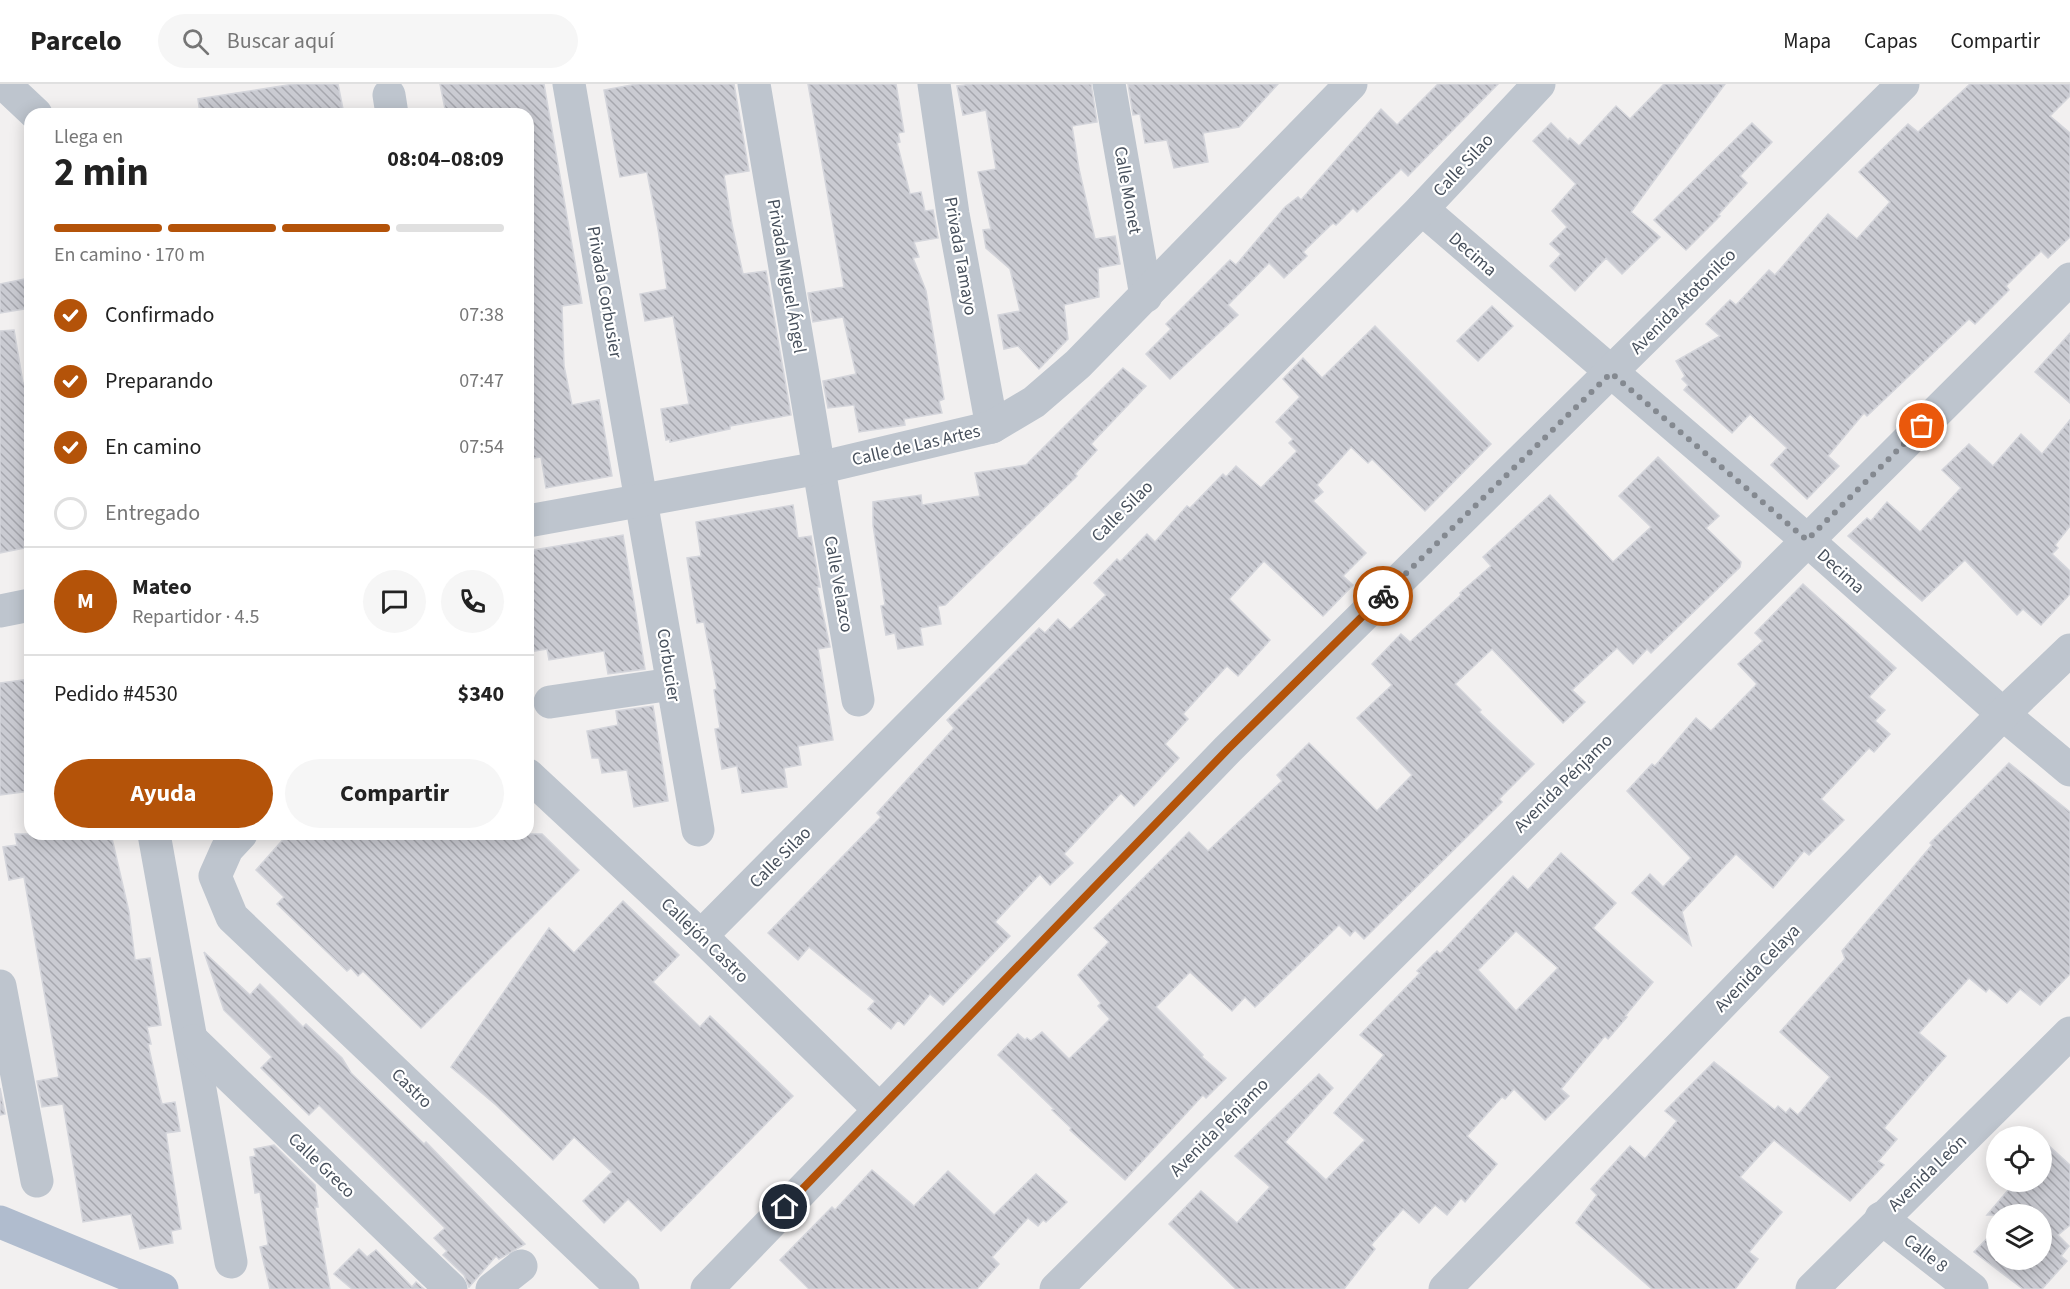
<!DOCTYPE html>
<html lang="es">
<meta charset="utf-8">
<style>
body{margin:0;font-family:"Source Sans 3",sans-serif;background:#f6f6f6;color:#222;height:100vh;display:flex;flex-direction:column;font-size:22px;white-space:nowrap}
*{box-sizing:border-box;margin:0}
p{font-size:20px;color:#767676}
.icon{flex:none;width:33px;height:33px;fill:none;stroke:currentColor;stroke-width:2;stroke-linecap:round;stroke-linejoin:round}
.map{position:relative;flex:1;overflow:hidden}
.details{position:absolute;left:24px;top:24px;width:510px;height:732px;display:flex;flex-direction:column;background:#fff;border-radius:18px;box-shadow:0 3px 15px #0003}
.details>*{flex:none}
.buttons{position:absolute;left:1986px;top:1042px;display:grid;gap:12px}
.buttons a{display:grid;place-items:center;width:66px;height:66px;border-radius:50%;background:#fff;box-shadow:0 3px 15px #0003;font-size:30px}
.pin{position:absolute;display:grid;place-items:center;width:51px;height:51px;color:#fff;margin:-26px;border:3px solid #fff;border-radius:50%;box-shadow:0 2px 6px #0007}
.courier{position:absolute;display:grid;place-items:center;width:60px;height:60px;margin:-30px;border:4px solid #b45309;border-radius:50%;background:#fff;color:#222;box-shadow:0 2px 8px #0007}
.summary em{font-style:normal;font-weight:700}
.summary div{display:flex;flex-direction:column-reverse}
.summary{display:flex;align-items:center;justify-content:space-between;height:102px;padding:0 30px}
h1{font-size:39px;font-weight:700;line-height:45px}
.bar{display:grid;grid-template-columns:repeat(4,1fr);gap:9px 6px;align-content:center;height:72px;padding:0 30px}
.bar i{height:8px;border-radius:4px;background:#e0e0e0}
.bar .selected{background:#b45309}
.bar p{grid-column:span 4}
.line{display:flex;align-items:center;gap:15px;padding:0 30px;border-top:2px solid #e0e0e0}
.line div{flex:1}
.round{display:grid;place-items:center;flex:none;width:63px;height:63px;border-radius:32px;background:#f6f6f6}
ol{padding:0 30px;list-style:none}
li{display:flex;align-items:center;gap:18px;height:66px}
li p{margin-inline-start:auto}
li .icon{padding:6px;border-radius:50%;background:#b45309;color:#fff;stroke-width:4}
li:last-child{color:#767676}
li i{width:33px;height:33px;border:3px solid #e0e0e0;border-radius:50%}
.button{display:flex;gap:12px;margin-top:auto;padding:12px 30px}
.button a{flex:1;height:69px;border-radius:36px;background:#b45309;color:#fff;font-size:24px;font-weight:700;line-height:69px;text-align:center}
.button a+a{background:#f6f6f6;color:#222}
header{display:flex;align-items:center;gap:36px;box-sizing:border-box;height:84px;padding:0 30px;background:#fff;border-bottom:2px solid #e0e0e0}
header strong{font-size:28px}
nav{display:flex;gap:33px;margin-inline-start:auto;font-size:21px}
.search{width:420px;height:54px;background:#f6f6f6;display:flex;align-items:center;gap:15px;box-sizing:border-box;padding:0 21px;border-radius:33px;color:#767676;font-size:22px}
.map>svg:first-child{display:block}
.building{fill:url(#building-back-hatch);stroke:#d4d5db;stroke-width:1.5;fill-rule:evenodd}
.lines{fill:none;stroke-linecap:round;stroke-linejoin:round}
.minor{stroke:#bec5ce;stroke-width:33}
.tertiary{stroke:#bec5ce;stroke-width:33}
.primary{stroke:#b0bcce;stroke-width:33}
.done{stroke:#848990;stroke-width:6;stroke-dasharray:0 10.8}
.route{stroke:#b45309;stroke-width:8}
.labels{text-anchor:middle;stroke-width:4.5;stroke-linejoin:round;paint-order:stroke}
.street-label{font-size:18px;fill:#48515d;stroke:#fff}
</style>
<header>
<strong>Parcelo</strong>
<div class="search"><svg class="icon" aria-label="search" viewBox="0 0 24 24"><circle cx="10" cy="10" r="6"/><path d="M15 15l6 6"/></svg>Buscar aquí</div>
<nav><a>Mapa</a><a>Capas</a><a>Compartir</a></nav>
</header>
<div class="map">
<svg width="2070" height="1205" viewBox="0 0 2070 1205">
<defs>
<pattern id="building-back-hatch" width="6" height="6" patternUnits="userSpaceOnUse" patternTransform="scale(1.5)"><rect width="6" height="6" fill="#cacbd2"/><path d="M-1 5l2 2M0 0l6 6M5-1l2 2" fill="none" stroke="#a6a7ae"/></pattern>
</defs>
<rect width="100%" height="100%" fill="#f2f0f0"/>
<!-- building -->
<g class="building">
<path d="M294,0H338L344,30H307V27L292,30H200L198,15Z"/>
<path d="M440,0H544L582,219L562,222L564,282L572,321L599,316L612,392L546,404L541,373L528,375V30H446Z"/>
<path d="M637,0H734L749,87L724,91L732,141L743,190L766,187L791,331L730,342V345L670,358V355L666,356L661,325L689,320L673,232L645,237L640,210L667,205L658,145L647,88L620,93L604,6Z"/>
<path d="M808,0H896L904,48L898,49L900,58L897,59L910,110L921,108L925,127L933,126L938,154L914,158L919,173L913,174L926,207L944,315L939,317L942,329L904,335L905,341L859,348L854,321L828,324L823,297L856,290L843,233L813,238L808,209L844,203Z"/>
<path d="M972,0H1091L1097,38L1072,42L1079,85L1095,155L1115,152L1120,180L1098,184L1099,213L1064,221L1068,255L1039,285L1018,262L1004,265L998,231L1020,227L1010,185L986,164L983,146L991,145L978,88L996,85L986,26L963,31L957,2Z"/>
<path d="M1128,0H1278L1239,43L1203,49L1208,78L1174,84L1167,56L1145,59L1140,30L1133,31Z"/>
<path d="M1438,0H1498L1408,92L1401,85L1357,128L1353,124L1336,141L1333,139L1303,168L1307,172L1284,194L1269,179L1228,221L1238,231L1170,295L1146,270L1171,245L1166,240L1230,176L1236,181L1285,123L1298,113L1301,116L1381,25L1397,41Z"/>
<path d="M1664,0H1725L1631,128L1660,153L1622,190L1606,174L1575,207L1550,182L1561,170L1550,160L1567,143L1552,127L1576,100L1533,57L1551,39L1568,56L1570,54L1579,62L1616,22L1630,35Z"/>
<path d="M1970,0H2070V12L2050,32L2070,49V153L2048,174L2041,167L2006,202L2009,206L1975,240L1969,235L1867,332L1864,329L1828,372L1839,382L1807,415L1771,381L1787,364L1750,330L1732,349L1684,306L1688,301L1682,295L1685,292L1676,277L1720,252L1706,240L1730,216L1736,221L1769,186L1775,191L1828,130L1857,155L1890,118L1859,88L1908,40L1918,48Z"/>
<path d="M1752,39L1772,58L1740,92L1747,99L1718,131L1720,132L1686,166L1654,136Z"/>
<path d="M30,194V224L0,229V200Z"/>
<path d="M1492,222L1513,242L1478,277L1457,257Z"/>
<path d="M1375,242L1491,360L1425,427L1372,375L1368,379L1351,363L1317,401L1323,408L1313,417L1366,469L1343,492L1353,501L1323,532L1264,477L1229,515L1270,556L1238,592L1227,582L1183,630L1188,635L1165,660L1179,674L1134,722L1121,709L1064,770L1073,779L1050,801L1040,790L995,838L1010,852L943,921L930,910L904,941L898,936L891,945L868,925L875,917L809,863L798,876L768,849L881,733L877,729L954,644L947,636L1039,544L1045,549L1058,535L1070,546L1106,511L1094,499L1117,475L1120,478L1147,450L1155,458L1187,422L1190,424L1223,390L1226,393L1236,382L1261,404L1297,367L1289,359L1293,355L1276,338L1300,313L1283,295L1303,274L1322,294Z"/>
<path d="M14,246L23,299L30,298V463L0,469V247Z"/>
<path d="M2070,249V319L2035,288Z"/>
<path d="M1123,284L1146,302L1091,360L1097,366L1075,390L1077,392L945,521L938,522L941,540L920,544L923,561L898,565L895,549L886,551L881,522L885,521L873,441V418L921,411L922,421L980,412L975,389L1026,381Z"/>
<path d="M2070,336V442L2055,461L2058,464L2052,470L2070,487V510L2041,541L2023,525L2017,531L1965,476L1922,517L1848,452L1867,434L1871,437L1887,418L1920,448L1961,404L1942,386L1969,360L1993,382L2021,350L2042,370Z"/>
<path d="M1658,373L1719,432L1706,444L1741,478L1740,483L1651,569L1647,565L1633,580L1617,564L1572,606L1585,618L1563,639L1492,565L1455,600L1481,626L1479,628L1534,680L1499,715L1502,718L1364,855L1355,846L1350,852L1339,841L1255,923L1245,913L1232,927L1190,888L1156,923L1203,971L1202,973L1226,994L1206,1014L1203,1011L1125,1096L1070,1046L1071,1044L1052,1026L1054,1025L998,971L1018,950L1025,956L1027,954L1031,957L1042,948L1069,975L1091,954L1110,935L1098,922L1101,919L1078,891L1109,858L1094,844L1189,748L1208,767L1282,697L1277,691L1309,659L1377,727L1412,691L1357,634L1392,601L1372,580L1401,550L1410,558L1461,511L1460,509L1491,482L1483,473L1550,411L1613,478L1651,443L1619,412Z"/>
<path d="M793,421L798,454L811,452L820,503H817L830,563L818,565L833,656L798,662L801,681L784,684L787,703L742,709L737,682L722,685L715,645L720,644L714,606L717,605L704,538L697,539L687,474L701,472L696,438Z"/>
<path d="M623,451L645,585L608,590L604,567L549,576L547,565L528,568V467Z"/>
<path d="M1803,500L1896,584L1869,613L1885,626L1875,637L1890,650L1874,668L1869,664L1821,715L1844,736L1809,771L1804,767L1773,804L1736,770L1718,789L1682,828L1691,861L1632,809L1650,790L1663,803L1691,774L1627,707L1652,680L1655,682L1696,634L1711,647L1757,600L1738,580L1763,557L1755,549Z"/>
<path d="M30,595V707L0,711V599Z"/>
<path d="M653,622L668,717L634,723L627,686L602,689L599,674H592L587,647L618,641L616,627Z"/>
<path d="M2009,679L2070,728V890L2040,921L2020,905L2007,919L1989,904L1986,908L1969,894L1919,949L1946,972L1884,1044L1897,1055L1878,1077L1884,1081L1850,1117L1774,1056L1740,1093L1782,1128L1749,1168L1758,1175L1735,1205H1652L1576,1139L1597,1111L1591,1105L1630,1062L1645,1075L1677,1037L1665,1027L1714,978L1775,1026L1778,1022L1786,1029L1790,1024L1798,1031L1830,993L1780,948L1845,875L1842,867L1932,761L1930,759Z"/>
<path d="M15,750H111L129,828L135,876L150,874L161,941L147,943L151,960H148L159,1009L162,1020L175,1018L180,1047L166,1049L181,1145L171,1147L173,1159L140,1165L131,1130L83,1138L63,1020L42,1023L37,997L59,993L24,793L9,796L3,763L17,761Z"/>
<path d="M288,750H542L579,786L421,944L363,887L358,892L351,884L347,887L277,820L284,813L256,786Z"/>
<path d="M1561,769L1616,819L1593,844L1653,898L1625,932L1627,933L1608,955L1605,952L1561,1005L1569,1012L1545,1036L1514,1005L1505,1015L1502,1013L1467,1052L1497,1080L1465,1118L1461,1114L1447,1131L1435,1121L1419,1139L1403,1125L1371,1161L1375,1165L1344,1205H1236L1169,1140L1201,1107L1237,1139L1270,1103L1235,1072L1319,990L1333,1004L1285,1058L1326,1096L1365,1056L1334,1029L1384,971L1360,951L1420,889L1417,887L1437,867L1440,870L1513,792L1528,806ZM1516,847L1558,884L1516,927L1478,886Z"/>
<path d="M623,817L679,871L653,898L700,943L710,932L793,1012L661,1147L628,1115L604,1139L583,1117L612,1088L574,1053L553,1076L496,1021L451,983L549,844L574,869Z"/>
<path d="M204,868L250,911L260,900L303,943L306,940L342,974L351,989L424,1060L426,1058L525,1160L499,1175L496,1172L469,1203L464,1191L443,1171L447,1167L434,1154L445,1144L319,1021L309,1031L261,984L272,973L224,926Z"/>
<path d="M0,1004L5,1030L0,1031Z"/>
<path d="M2047,1060L2070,1081V1141L2058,1151L2069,1162L2061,1172L2067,1177L2042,1205H2023L1974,1168L1996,1145V1176H2042V1131H1987L2015,1098H2042V1067Z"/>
<path d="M274,1061L315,1101L318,1123H315L330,1205H270L260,1163L268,1161L260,1108L255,1109L250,1073L256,1072L254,1065Z"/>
<path d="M872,1086L914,1122L948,1087L994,1131L1036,1090L1067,1118L1046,1138L1043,1136L1038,1142L1028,1134L992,1173L999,1180L977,1205H809L780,1176L832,1123L835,1126Z"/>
<path d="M359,1165L367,1173L376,1166L412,1203L416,1198L424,1205H352L334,1190Z"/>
</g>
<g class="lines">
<!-- minor -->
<g class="minor">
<path d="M4,0L36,30"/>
<path d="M569,0L698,746"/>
<path d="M754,0L858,616"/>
<path d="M934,0L953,130L992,343"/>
<path d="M1109,0L1146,212"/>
<path d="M389,11L392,30"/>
<path d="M1422,125L1807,456L2003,630L2070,686"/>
<path d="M528,437L819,384L992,343L1034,318L1078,280L1351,0"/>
<path d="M0,527L30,521"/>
<path d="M550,618L672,600"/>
<path d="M528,691L701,852L879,1025"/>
<path d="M154,750L231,1178"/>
<path d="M241,750L227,765L215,792L232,833L623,1205"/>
<path d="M701,852L1422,125L1539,0"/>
<path d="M0,902L37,1097"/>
<path d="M193,957L451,1205"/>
<path d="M1881,1134L1972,1205"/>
<path d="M492,1205L521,1182"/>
<path d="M707,1205L1228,665L1903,0"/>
<path d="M1056,1205L2070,195"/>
<path d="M1445,1205L2003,630L2070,566"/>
</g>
<!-- tertiary -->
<path class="tertiary" d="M1812,1205L2070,949"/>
<!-- primary -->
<path class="primary" d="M0,1138L162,1205"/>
</g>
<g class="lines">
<!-- done -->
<path class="done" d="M1383,512L1611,289L1807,456L1922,342"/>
<!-- route -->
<path class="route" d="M785,1123L1228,665L1383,512"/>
</g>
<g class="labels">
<!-- street labels -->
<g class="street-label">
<text transform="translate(1463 81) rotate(-47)" y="6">Calle Silao</text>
<text transform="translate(1128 106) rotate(80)" y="6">Calle Monet</text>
<text transform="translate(1473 170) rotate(41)" y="6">Decima</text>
<text transform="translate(961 172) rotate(80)" y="6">Privada Tamayo</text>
<text transform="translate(787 192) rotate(80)" y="6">Privada Miguel Ángel</text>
<text transform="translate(605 208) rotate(80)" y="6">Privada Corbusier</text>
<text transform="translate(1683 217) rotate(-45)" y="6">Avenida Atotonilco</text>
<text transform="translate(916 361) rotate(-13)" y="6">Calle de Las Artes</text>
<text transform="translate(1122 427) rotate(-45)" y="6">Calle Silao</text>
<text transform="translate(1841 487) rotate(42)" y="6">Decima</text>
<text transform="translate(839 500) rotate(80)" y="6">Calle Velazco</text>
<text transform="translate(669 581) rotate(81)" y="6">Corbucier</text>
<text transform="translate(1563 699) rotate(-45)" y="6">Avenida Pénjamo</text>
<text transform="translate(780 773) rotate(-45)" y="6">Calle Silao</text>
<text transform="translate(705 856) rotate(44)" y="6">Callejón Castro</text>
<text transform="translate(1757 884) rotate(-46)" y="6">Avenida Celaya</text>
<text transform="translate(412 1004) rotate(44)" y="6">Castro</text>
<text transform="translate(1219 1043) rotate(-45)" y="6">Avenida Pénjamo</text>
<text transform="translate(322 1081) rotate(44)" y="6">Calle Greco</text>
<text transform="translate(1927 1089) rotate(-44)" y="6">Avenida León</text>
<text transform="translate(1926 1169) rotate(38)" y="6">Calle 8</text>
</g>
</g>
</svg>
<div class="buttons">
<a><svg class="icon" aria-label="locate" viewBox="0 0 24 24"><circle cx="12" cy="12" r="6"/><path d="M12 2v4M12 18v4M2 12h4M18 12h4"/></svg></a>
<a><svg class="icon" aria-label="layers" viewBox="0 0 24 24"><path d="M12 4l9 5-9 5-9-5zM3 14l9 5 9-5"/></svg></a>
</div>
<div class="pin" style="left:1922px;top:342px;background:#ea580c"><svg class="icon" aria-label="bag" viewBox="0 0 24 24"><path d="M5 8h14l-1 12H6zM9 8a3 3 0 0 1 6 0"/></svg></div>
<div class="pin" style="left:785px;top:1123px;background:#1f2937"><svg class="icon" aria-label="home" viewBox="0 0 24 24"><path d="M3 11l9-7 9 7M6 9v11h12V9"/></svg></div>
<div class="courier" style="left:1383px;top:512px"><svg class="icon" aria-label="bike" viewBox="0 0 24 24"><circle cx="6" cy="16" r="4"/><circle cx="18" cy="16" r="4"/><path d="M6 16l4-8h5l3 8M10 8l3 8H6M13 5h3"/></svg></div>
<section class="details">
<div class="summary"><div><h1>2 min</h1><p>Llega en</p></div><em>08:04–08:09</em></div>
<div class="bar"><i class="selected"></i><i class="selected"></i><i class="selected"></i><i></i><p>En camino · 170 m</p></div>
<ol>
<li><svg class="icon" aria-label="check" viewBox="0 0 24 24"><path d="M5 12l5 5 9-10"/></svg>Confirmado<p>07:38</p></li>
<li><svg class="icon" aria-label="check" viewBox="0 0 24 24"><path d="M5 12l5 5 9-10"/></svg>Preparando<p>07:47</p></li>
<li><svg class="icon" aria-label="check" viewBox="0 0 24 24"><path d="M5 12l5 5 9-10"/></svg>En camino<p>07:54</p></li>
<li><i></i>Entregado</li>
</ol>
<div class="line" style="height:108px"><b class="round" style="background:#b45309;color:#fff">M</b><div><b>Mateo</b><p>Repartidor · 4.5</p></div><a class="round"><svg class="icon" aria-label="chat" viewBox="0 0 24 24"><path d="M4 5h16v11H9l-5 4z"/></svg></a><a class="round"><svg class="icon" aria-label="phone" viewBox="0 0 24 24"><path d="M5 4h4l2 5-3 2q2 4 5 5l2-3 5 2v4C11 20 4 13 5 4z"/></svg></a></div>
<div class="line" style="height:78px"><div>Pedido #4530</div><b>$340</b></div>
<div class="button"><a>Ayuda</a><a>Compartir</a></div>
</section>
</div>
